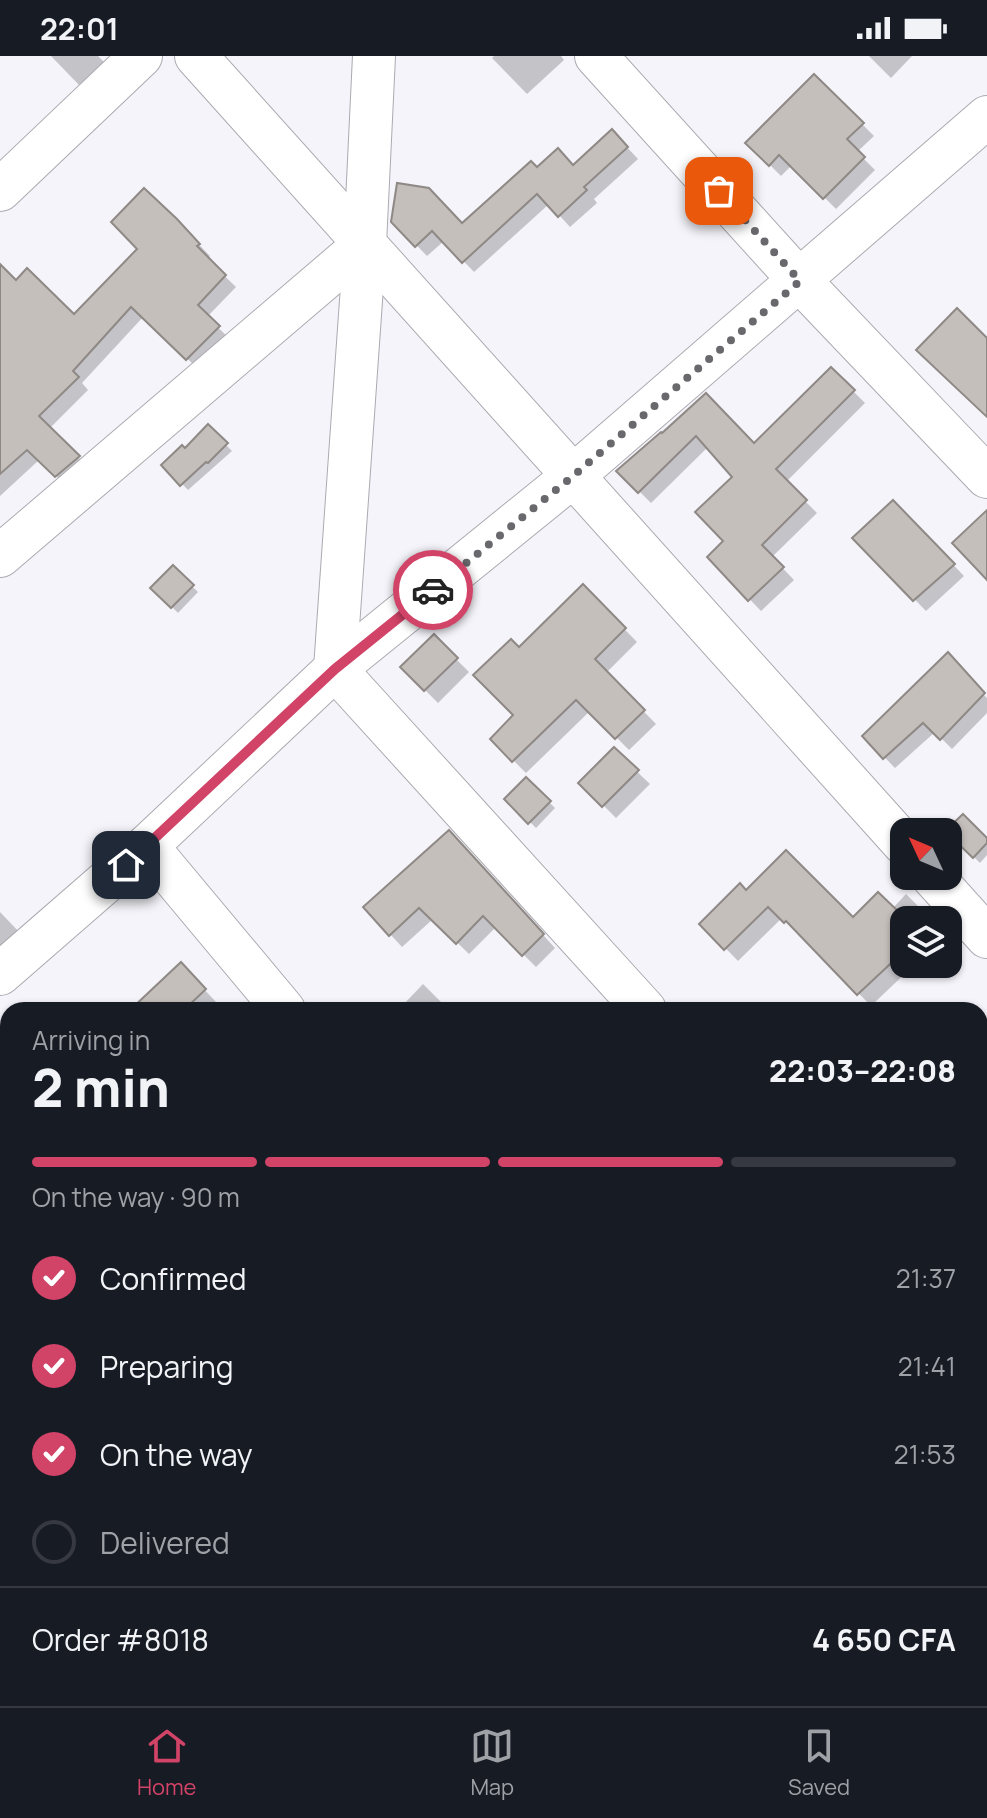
<!DOCTYPE html>
<meta charset="utf-8">
<style>
body{margin:0;font-family:Manrope,sans-serif;background:#242831;color:#f1f3f6;height:100vh;display:flex;flex-direction:column;font-size:30px;white-space:nowrap}
*{box-sizing:border-box;margin:0}
p{font-size:26px;color:#9ea1a6}
.icon{flex:none;width:44px;height:44px;fill:none;stroke:currentColor;stroke-width:2;stroke-linecap:round;stroke-linejoin:round}
.map{position:relative;flex:1;overflow:hidden}
.details{position:absolute;left:0px;top:946px;width:988px;height:704px;display:flex;flex-direction:column;background:#171b24;border-radius:24px 24px 0 0;box-shadow:0 2px 6px #0004}
.details>*{flex:none}
.needle{width:52px;rotate:314deg}
.tools{position:absolute;left:890px;top:762px;display:grid;gap:16px}
.tools a{display:grid;place-items:center;width:72px;height:72px;border-radius:16px;background:#171b24;box-shadow:0 2px 6px #0004;font-size:40px}
.pin{position:absolute;display:grid;place-items:center;width:68px;height:68px;color:#fff;margin:-34px;border-radius:16px;box-shadow:0 4px 12px #0006}
.courier{position:absolute;display:grid;place-items:center;width:80px;height:80px;margin:-40px;border:6px solid #d24368;border-radius:50%;background:#fff;color:#222;box-shadow:0 2px 10px #0007}
.headline em{font-style:normal;font-weight:800}
.headline div{display:flex;flex-direction:column-reverse}
.headline{display:flex;align-items:center;justify-content:space-between;height:136px;padding:0 32px}
h1{font-size:52px;font-weight:800;line-height:60px}
.bar{display:grid;grid-template-columns:repeat(4,1fr);gap:12px 8px;align-content:center;height:96px;padding:0 32px}
.bar i{height:10px;border-radius:6px;background:#363941}
.bar .active{background:#d24368}
.bar p{grid-column:span 4}
.line{display:flex;align-items:center;gap:20px;padding:0 32px;border-top:2px solid #363941}
.line div{flex:1}
ol{padding:0 32px;list-style:none}
li{display:flex;align-items:center;gap:24px;height:88px}
li p{margin-inline-start:auto}
li .icon{padding:8px;border-radius:50%;background:#d24368;color:#fff;stroke-width:4}
li:last-child{color:#9ea1a6}
li i{width:44px;height:44px;border:4px solid #363941;border-radius:50%}
.status{display:flex;justify-content:space-between;align-items:center;height:56px;padding:0 40px;background:#171b24;direction:ltr}
.status svg{height:22px;fill:currentColor}
.dock{display:flex;justify-content:space-around;align-items:center;height:112px;border-top:2px solid #363941;background:#171b24;font-size:22px;color:#9ea1a6}
.dock a{display:grid;justify-items:center;gap:4px}
.dock .active{color:#d24368}
.map>svg:first-child{display:block}
.shadow{fill:#0003}
.building{fill:#c5bfbc;stroke:#8f8986;stroke-width:2}
.lines{fill:none;stroke-linecap:round;stroke-linejoin:round}
.minor-casing{stroke:#abaab0;stroke-width:44}
.path{stroke:#868589;stroke-width:5;stroke-dasharray:4 4;stroke-linecap:butt}
.minor{stroke:#fff;stroke-width:42}
.done{stroke:#69686c;stroke-width:8;stroke-dasharray:0 14.4}
.route{stroke:#d24368;stroke-width:10}
</style>
<div class="status"><b>22:01</b><svg viewBox="0 0 49 12"><path d="M0 12V9h3v3zM5 12V6h3v6zM10 12V3h3v9zM15 12V0h3v12zM26 1h20v11H26zM47 4h2v5h-2z"/></svg></div>
<div class="map">
<svg width="987" height="1650" viewBox="0 0 987 1650">
<rect width="100%" height="100%" fill="#f5f4fa"/>
<!-- shadow -->
<g class="shadow">
<path d="M51,0H98L105,7L80,30Z"/>
<path d="M494,0H561L564,4L527,38L492,2Z"/>
<path d="M869,0H912L891,22Z"/>
<path d="M814,20L874,80L857,96L875,114L836,153L792,109L781,120L748,87Z"/>
<path d="M623,87L638,103L594,143L597,147L570,171L549,148L474,216L444,185L427,200L393,165L462,169L537,114L573,111Z"/>
<path d="M188,177L210,200L207,203L236,231L207,261L229,282L199,314L144,260L82,327L88,334L49,373L89,412L68,431L39,404L0,440V244L74,261Z"/>
<path d="M831,313L865,347L786,426L817,457L772,501L794,524L761,555L709,501L726,485L735,421L708,391L651,447L619,415L706,340L754,390Z"/>
<path d="M208,371L232,395L188,434L164,409L185,395Z"/>
<path d="M893,446L964,520L926,555L855,482Z"/>
<path d="M173,512L198,536L178,557L153,532Z"/>
<path d="M583,531L637,586L606,617L656,668L629,694L590,655L526,717L492,683L516,659L519,594Z"/>
<path d="M434,581L469,616L438,647L402,611Z"/>
<path d="M948,598L977,628L975,630L987,642V657L952,693L935,676L895,712L864,680Z"/>
<path d="M614,694L650,728L616,762L581,727Z"/>
<path d="M526,724L555,752L536,772L507,743Z"/>
<path d="M948,775L987,785V799L980,807Z"/>
<path d="M461,789L555,892L536,911L496,871L469,898L433,863L402,891L390,878Z"/>
<path d="M747,837L853,864L892,853L906,838L932,864H904V908H915L871,950L799,876L797,877L782,862L738,905L702,868Z"/>
<path d="M0,856L21,878L0,899Z"/>
<path d="M181,909L217,947L210,954H134Z"/>
<path d="M423,928L449,954H408L403,949Z"/>
<path d="M980,1002L987,1009V1017L980,1024Z"/>
<path d="M8,1013V1136L0,1128V1049L5,1044L0,1038V1020Z"/>
<path d="M987,1520V1534L980,1527Z"/>
<path d="M987,1561V1594L980,1586V1567Z"/>
</g>
<!-- building -->
<g class="building">
<path d="M814,18L864,67L847,83L865,101L823,143L779,99L769,110L745,87Z"/>
<path d="M612,73L628,91L584,131L587,134L558,161L537,138L462,207L432,175L415,191L391,166L397,127L429,132L462,167L531,105L537,111L558,92L573,109Z"/>
<path d="M144,132L177,163L200,188L197,190L226,219L198,249L220,270L186,304L131,251L73,315L79,321L39,360L80,400L55,421L27,394L0,418V208L16,224L27,212L74,258L137,193L111,166Z"/>
<path d="M957,252L987,282V361L916,294Z"/>
<path d="M831,311L855,334L776,413L807,444L762,489L784,511L748,545L707,501L723,485L695,456L732,421L696,380L638,437L616,415L661,376L662,377L706,337L754,387Z"/>
<path d="M208,368L228,387L208,407L206,406L180,430L161,409L182,389L185,392Z"/>
<path d="M893,444L955,508L913,545L852,482Z"/>
<path d="M987,454V524L952,487Z"/>
<path d="M173,509L194,529L171,552L150,532Z"/>
<path d="M583,528L626,572L595,603L645,654L615,683L576,644L512,706L490,683L513,659L473,619L511,583L519,591Z"/>
<path d="M434,578L458,602L424,635L400,611Z"/>
<path d="M948,596L985,637L940,684L923,667L883,703L862,680Z"/>
<path d="M614,691L639,714L602,751L578,727Z"/>
<path d="M526,721L551,745L528,768L504,743Z"/>
<path d="M963,758L987,782V787L973,802L945,775Z"/>
<path d="M449,774L544,878L522,900L483,860L456,888L419,852L389,880L363,851Z"/>
<path d="M786,794L853,861L878,836L904,861V895L857,939L786,865L784,867L768,851L724,894L699,868L740,827L746,834Z"/>
<path d="M181,906L206,933L184,954H130Z"/>
</g>
<g class="lines">
<!-- minor casing -->
<g class="minor-casing">
<g id="minor">
<path d="M196,0L904,788"/>
<path d="M374,0L365,188L335,613L645,954"/>
<path d="M596,0L800,225L987,421"/>
<path d="M0,134L141,0"/>
<path d="M0,500L365,188"/>
<path d="M147,790L284,954"/>
<path d="M932,820L987,881"/>
<path d="M0,918L147,790L335,613L573,420L987,61"/>
<path d="M980,1041L987,1035"/>
<path d="M980,1333L987,1341"/>
<path d="M856,1642L863,1650"/>
</g>
</g>
<!-- path -->
<path class="path" d="M236,1650L247,1642"/>
<!-- minor -->
<use href="#minor" class="minor"/>
</g>
<g class="lines">
<!-- done -->
<path class="done" d="M433,534L573,420L800,225L719,135"/>
<!-- route -->
<path class="route" d="M126,809L335,613L433,534"/>
</g>
</svg>
<div class="tools">
<a><svg class="needle" viewBox="-14 -14 28 28"><path d="M0-13l5 13h-10z" fill="#e53935"/><path d="M0 13l5-13h-10z" fill="#9ea1a6"/></svg></a>
<a><svg class="icon" aria-label="layers" viewBox="0 0 24 24"><path d="M12 4l9 5-9 5-9-5zM3 14l9 5 9-5"/></svg></a>
</div>
<div class="pin" style="left:719px;top:135px;background:#ea580c"><svg class="icon" aria-label="bag" viewBox="0 0 24 24"><path d="M5 8h14l-1 12H6zM9 8a3 3 0 0 1 6 0"/></svg></div>
<div class="pin" style="left:126px;top:809px;background:#1f2937"><svg class="icon" aria-label="home" viewBox="0 0 24 24"><path d="M3 11l9-7 9 7M6 9v11h12V9"/></svg></div>
<div class="courier" style="left:433px;top:534px"><svg class="icon" aria-label="car" viewBox="0 0 24 24"><path d="M5 17H2v-5l4-1 3-4h7l3 4 3 1v5h-3M9 17h6M6 11h13"/><circle cx="7" cy="17" r="2"/><circle cx="17" cy="17" r="2"/></svg></div>
<section class="details">
<div class="headline"><div><h1>2 min</h1><p>Arriving in</p></div><em>22:03–22:08</em></div>
<div class="bar"><i class="active"></i><i class="active"></i><i class="active"></i><i></i><p>On the way · 90 m</p></div>
<ol>
<li><svg class="icon" aria-label="check" viewBox="0 0 24 24"><path d="M5 12l5 5 9-10"/></svg>Confirmed<p>21:37</p></li>
<li><svg class="icon" aria-label="check" viewBox="0 0 24 24"><path d="M5 12l5 5 9-10"/></svg>Preparing<p>21:41</p></li>
<li><svg class="icon" aria-label="check" viewBox="0 0 24 24"><path d="M5 12l5 5 9-10"/></svg>On the way<p>21:53</p></li>
<li><i></i>Delivered</li>
</ol>
<div class="line" style="height:104px"><div>Order #8018</div><b>4 650 CFA</b></div>
</section>
</div>
<nav class="dock">
<a class="active"><svg class="icon" aria-label="home" viewBox="0 0 24 24"><path d="M3 11l9-7 9 7M6 9v11h12V9"/></svg>Home</a>
<a><svg class="icon" aria-label="map" viewBox="0 0 24 24"><path d="M3 6l6-2 6 2 6-2v14l-6 2-6-2-6 2zM9 4v14M15 6v14"/></svg>Map</a>
<a><svg class="icon" aria-label="saved" viewBox="0 0 24 24"><path d="M7 4h10v16l-5-4-5 4z"/></svg>Saved</a>
</nav>
